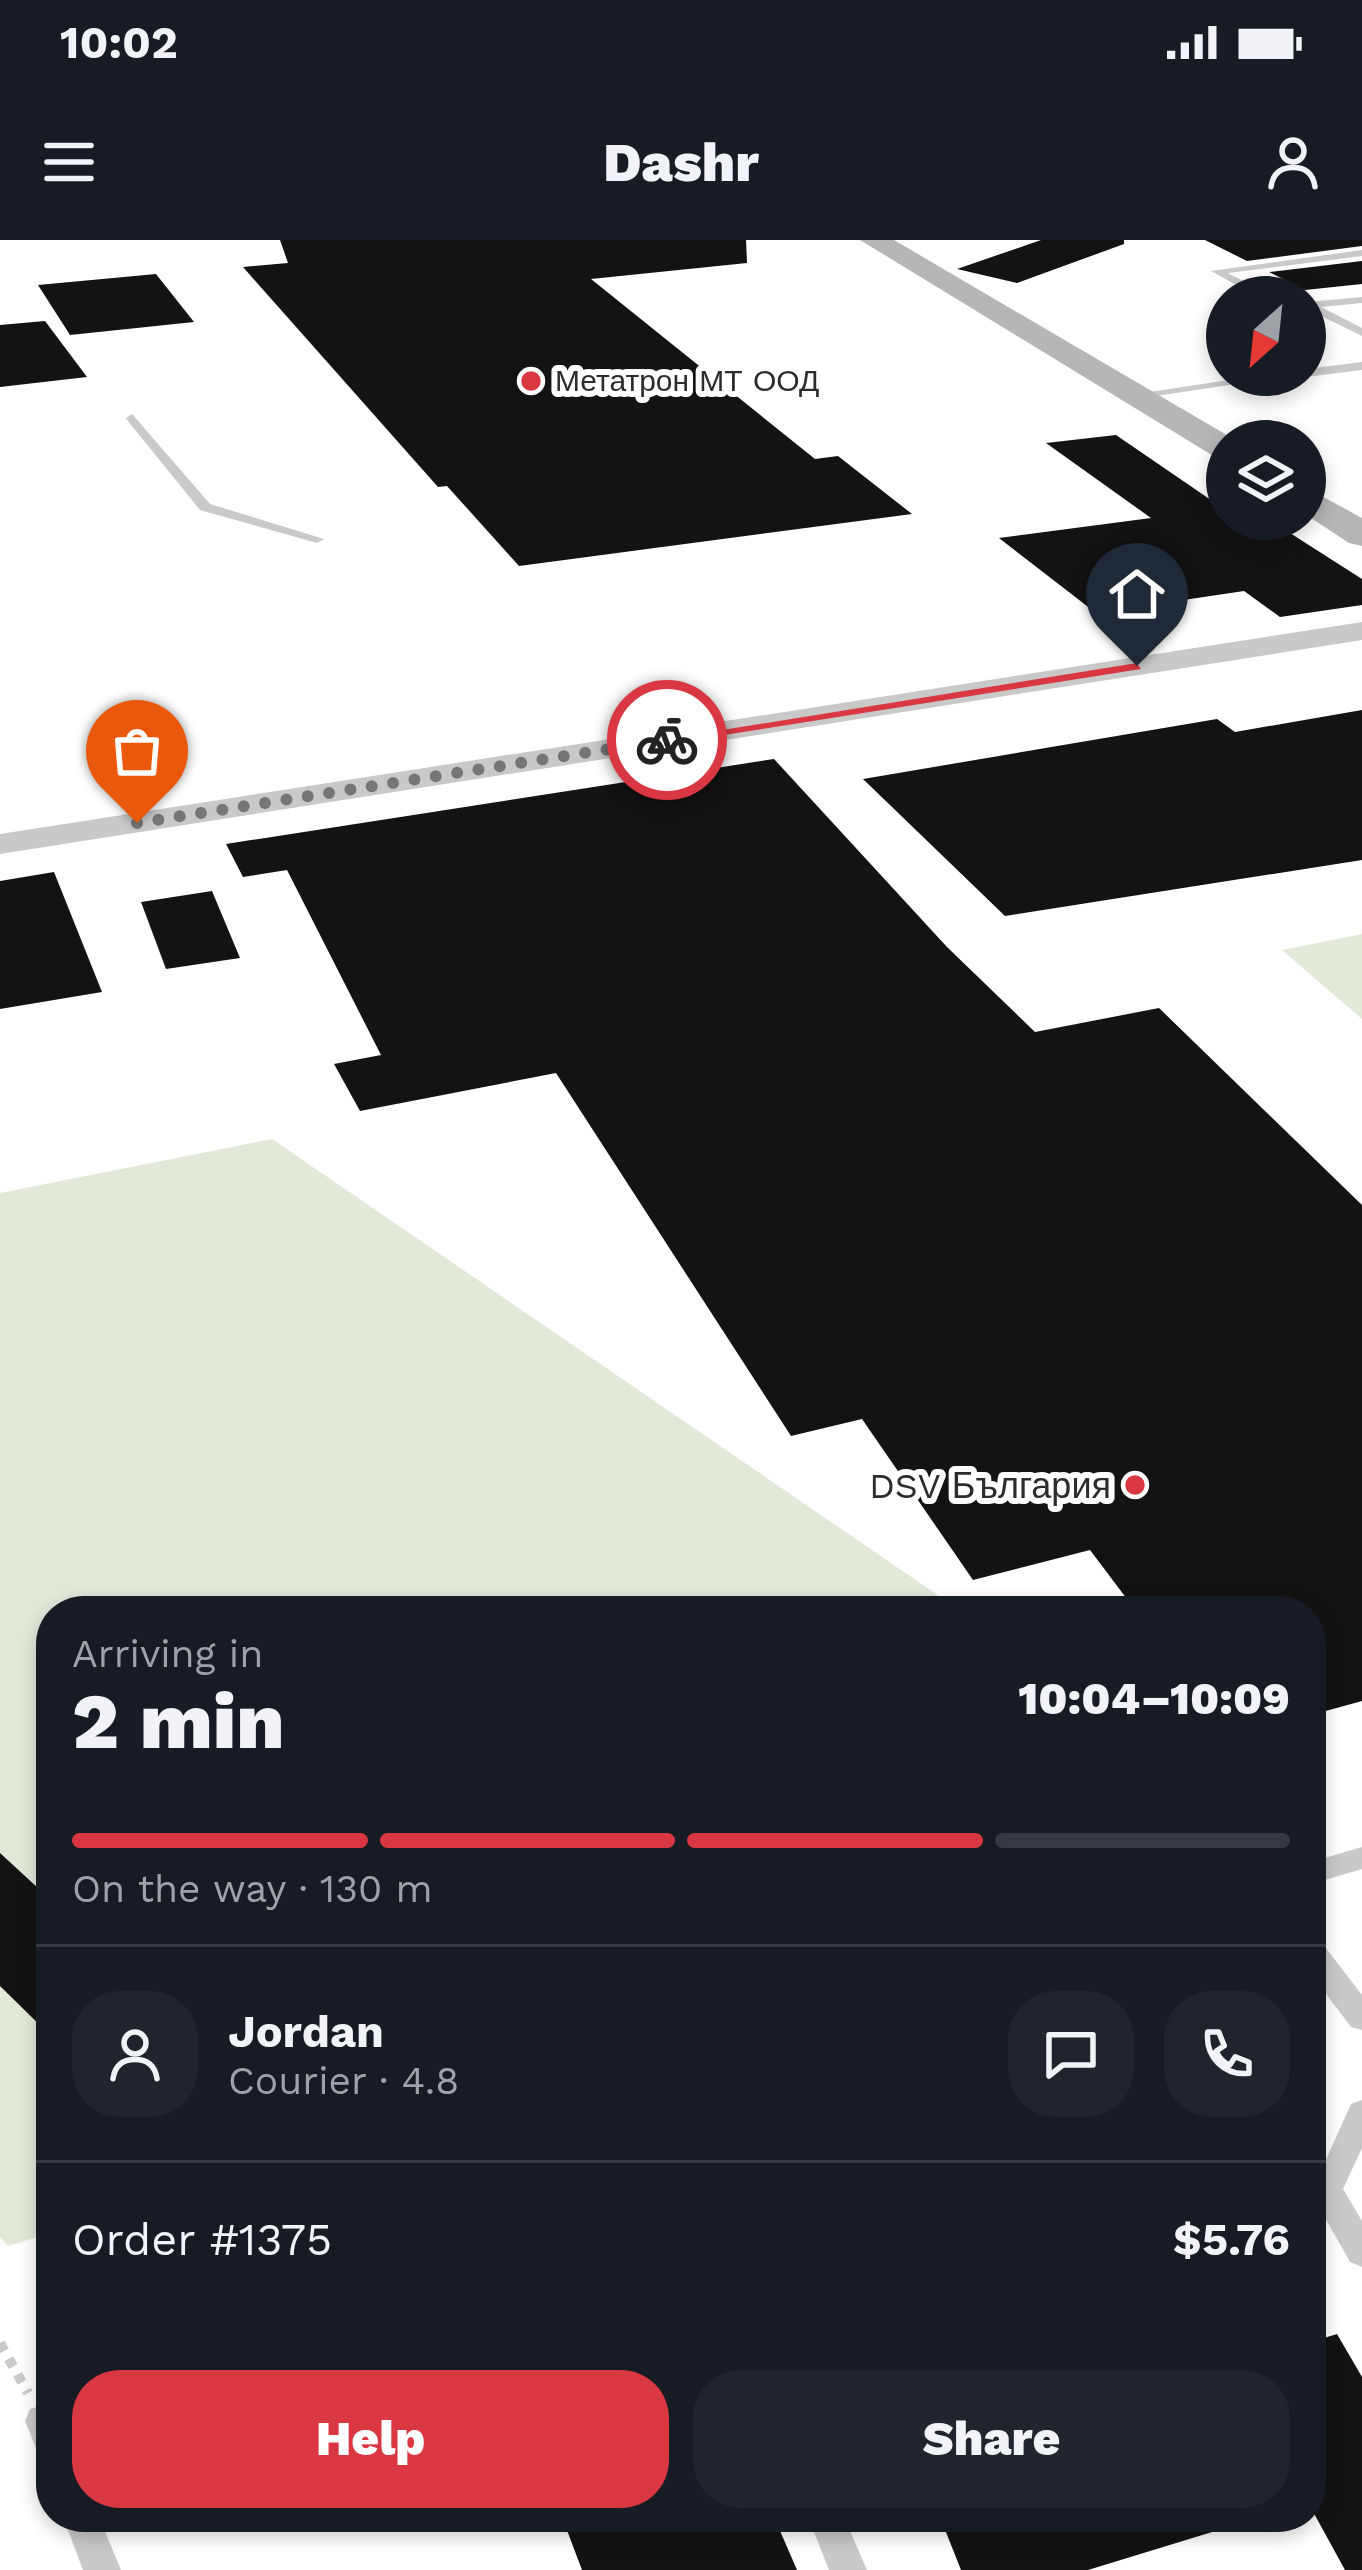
<!DOCTYPE html>
<meta charset="utf-8">
<style>
body{margin:0;font-family:"Work Sans",sans-serif;background:#20242c;color:#f1f3f6;height:100vh;display:flex;flex-direction:column;font-size:45px;white-space:nowrap}
*{box-sizing:border-box;margin:0}
p{font-size:39px;color:#9ea1a6}
.icon{flex:none;width:66px;height:66px;fill:none;stroke:currentColor;stroke-width:2;stroke-linecap:round;stroke-linejoin:round}
.map{position:relative;flex:1;overflow:hidden}
.drawer{position:absolute;left:36px;top:1356px;width:1290px;height:936px;display:flex;flex-direction:column;background:#171b24;border-radius:48px;box-shadow:0 6px 18px #0003}
.drawer>*{flex:none}
.needle{width:78px;rotate:207deg}
.tools{position:absolute;left:1206px;top:36px;display:grid;gap:24px}
.tools a{display:grid;place-items:center;width:120px;height:120px;border-radius:50%;background:#171b24;box-shadow:0 6px 18px #0003;font-size:60px}
.pin{position:absolute;display:grid;place-items:center;width:102px;height:102px;color:#fff;margin:-123px -51px;border-radius:50% 50% 50% 0;rotate:-45deg;box-shadow:0 0 12px #0007}
.pin .icon{rotate:45deg}
.courier{position:absolute;display:grid;place-items:center;width:120px;height:120px;margin:-60px;border:9px solid #d93742;border-radius:50%;background:#fff;color:#222;box-shadow:0 3px 15px #0007}
.headline em{font-style:normal;font-weight:800}
.headline div{display:flex;flex-direction:column-reverse}
.headline{display:flex;align-items:center;justify-content:space-between;height:204px;padding:0 36px}
h1{font-size:78px;font-weight:800;line-height:90px}
.bar{display:grid;grid-template-columns:repeat(4,1fr);gap:18px 12px;align-content:center;height:144px;padding:0 36px}
.bar i{height:15px;border-radius:9px;background:#363941}
.bar .selected{background:#d93742}
.bar p{grid-column:span 4}
.line{display:flex;align-items:center;gap:30px;padding:0 36px;border-top:3px solid #363941}
.line div{flex:1}
.round{display:grid;place-items:center;flex:none;width:126px;height:126px;border-radius:48px;background:#20242c}
.action{display:flex;gap:24px;margin-top:auto;padding:24px 36px}
.action a{flex:1;height:138px;border-radius:48px;background:#d93742;color:#fff;font-size:48px;font-weight:800;line-height:138px;text-align:center}
.action a+a{background:#20242c;color:#f1f3f6}
.status{display:flex;justify-content:space-between;align-items:center;height:84px;padding:0 60px;background:#171b24;direction:ltr}
.status svg{height:33px;fill:currentColor}
header{display:flex;justify-content:space-between;align-items:center;height:156px;padding:0 36px;background:#171b24;font-size:54px;font-weight:800}
.map>svg:first-child{display:block}
.green{fill:#e2e9d9}
.building{fill:#131313}
.lines{fill:none;stroke-linecap:round;stroke-linejoin:round}
.path{stroke:#c9c9c9;stroke-width:10;stroke-dasharray:9 9;stroke-linecap:butt}
.lane{fill:#c9c9c9;fill-rule:evenodd}
.street{fill:#c9c9c9;fill-rule:evenodd}
.secondary{fill:#b6b6b6;fill-rule:evenodd}
.route{fill:#d93742}
.done{stroke:#767676;stroke-width:12;stroke-dasharray:0 21.6}
.poi-dot{fill:#d93742;stroke:#fff;stroke-width:4.5}
.labels{text-anchor:middle;stroke-width:12;stroke-linejoin:round;paint-order:stroke}
.far-poi-label{font-size:30px;fill:#2c2c2c;stroke:#fff;text-anchor:start}
.poi-label{font-size:36px;fill:#2c2c2c;stroke:#fff;text-anchor:end}
</style>
<div class="status"><b>10:02</b><svg viewBox="0 0 49 12"><path d="M0 12V9h3v3zM5 12V6h3v6zM10 12V3h3v9zM15 12V0h3v12zM26 1h20v11H26zM47 4h2v5h-2z"/></svg></div>
<header><svg class="icon" aria-label="menu" viewBox="0 0 24 24"><path d="M4 6h16M4 12h16M4 18h16"/></svg>Dashr<svg class="icon" aria-label="person" viewBox="0 0 24 24"><circle cx="12" cy="8" r="4"/><path d="M4 21q1-7 8-7t8 7"/></svg></header>
<div class="map">
<svg width="1362" height="2330" viewBox="0 0 1362 2330">
<rect width="100%" height="100%" fill="#fff"/>
<!-- green -->
<g class="green">
<path d="M1362,694V779L1282,710Z"/>
<path d="M272,899L961,1371H51V1993L8,2006L0,1997V953Z"/>
</g>
<!-- building -->
<g class="building">
<path d="M280,0H746L747,23L591,39L815,219L838,216L912,274L519,326L447,246L438,247L243,27L288,23Z"/>
<path d="M1041,0H1124V4L1017,43L957,29Z"/>
<path d="M1205,0H1362V6L1247,21Z"/>
<path d="M1362,21V44L1305,50L1269,32Z"/>
<path d="M156,34L194,82L70,95L38,45Z"/>
<path d="M45,81L87,137L0,147V85Z"/>
<path d="M1116,195L1227,271V279H1268L1362,339V365L1280,377L1244,351L1096,373L999,298L1151,278L1046,203Z"/>
<path d="M1362,470V620L1005,676L863,539L1217,479L1235,492Z"/>
<path d="M774,519L947,707L1035,792L1159,768L1362,965V1461L1311,1475V1371H1136L1090,1310L973,1340L862,1179L791,1196L556,833L360,871L334,824L381,815L287,630L243,637L226,604Z"/>
<path d="M54,632L102,752L0,769V641Z"/>
<path d="M212,651L240,718L166,729L141,662Z"/>
<path d="M0,1613L51,1660V1796L0,1746Z"/>
<path d="M1337,2094L1362,2137V2330H1345L1311,2268V2102Z"/>
<path d="M562,2277H774L797,2330H582Z"/>
<path d="M940,2277H1234L1235,2285L1088,2330H961Z"/>
</g>
<g class="lines">
<!-- path -->
<path class="path" d="M0,2103L28,2153"/>
<!-- lane -->
<g class="lane">
<path d="M1362,10V16L1228,33L1272,57H1258L1211,31Z"/>
<path d="M1362,57V63L1321,67L1362,88V96L1305,68L1308,62Z"/>
<path d="M1362,122V130L1305,137L1300,135H1305V129Z"/>
<path d="M1262,135H1296L1136,159L1130,155Z"/>
<path d="M132,174L210,264L324,299L317,303L200,270L128,181L126,178Z"/>
<path d="M1362,1607V1629L1311,1644V1622Z"/>
<path d="M1311,1699L1322,1703L1362,1755V1790L1351,1787L1311,1734Z"/>
<path d="M1362,1860V1908L1343,1949L1362,1981V2027L1350,2022L1311,1953L1351,1864Z"/>
<path d="M43,2165L51,2168V2218L38,2213L25,2181L30,2169Z"/>
<path d="M63,2277H99L121,2330H83Z"/>
<path d="M808,2277H844L867,2330H829Z"/>
</g>
<!-- street -->
<path class="street" d="M1362,382V400L0,614V594Z"/>
<!-- secondary -->
<g class="secondary">
<path d="M860,0H894L1237,201H1227V221L1215,217Z"/>
<path d="M1305,247L1362,278V306L1349,303L1305,274Z"/>
</g>
</g>
<!-- route -->
<path class="route" d="M1137,423L1141,429L667,504L661,500Z"/>
<g class="lines">
<!-- done -->
<path class="done" d="M137,583L667,500"/>
</g>
<!-- markers -->
<g class="poi-dot">
<circle cx="531" cy="141" r="12"/>
<circle cx="1135" cy="1245" r="12"/>
</g>
<g class="labels">
<!-- far-poi labels -->
<g class="far-poi-label">
<text x="555" y="151">Метатрон МТ ООД</text>
</g>
<!-- poi labels -->
<g class="poi-label">
<text x="1111" y="1258">DSV България</text>
</g>
</g>
</svg>
<div class="tools">
<a><svg class="needle" viewBox="-14 -14 28 28"><path d="M0-13l5 13h-10z" fill="#e53935"/><path d="M0 13l5-13h-10z" fill="#9ea1a6"/></svg></a>
<a><svg class="icon" aria-label="layers" viewBox="0 0 24 24"><path d="M12 4l9 5-9 5-9-5zM3 14l9 5 9-5"/></svg></a>
</div>
<div class="pin" style="left:137px;top:583px;background:#ea580c"><svg class="icon" aria-label="bag" viewBox="0 0 24 24"><path d="M5 8h14l-1 12H6zM9 8a3 3 0 0 1 6 0"/></svg></div>
<div class="pin" style="left:1137px;top:426px;background:#1f2937"><svg class="icon" aria-label="home" viewBox="0 0 24 24"><path d="M3 11l9-7 9 7M6 9v11h12V9"/></svg></div>
<div class="courier" style="left:667px;top:500px"><svg class="icon" aria-label="bike" viewBox="0 0 24 24"><circle cx="6" cy="16" r="4"/><circle cx="18" cy="16" r="4"/><path d="M6 16l4-8h5l3 8M10 8l3 8H6M13 5h3"/></svg></div>
<section class="drawer">
<div class="headline"><div><h1>2 min</h1><p>Arriving in</p></div><em>10:04–10:09</em></div>
<div class="bar"><i class="selected"></i><i class="selected"></i><i class="selected"></i><i></i><p>On the way · 130 m</p></div>
<div class="line" style="height:216px"><a class="round"><svg class="icon" aria-label="person" viewBox="0 0 24 24"><circle cx="12" cy="8" r="4"/><path d="M4 21q1-7 8-7t8 7"/></svg></a><div><b>Jordan</b><p>Courier · 4.8</p></div><a class="round"><svg class="icon" aria-label="chat" viewBox="0 0 24 24"><path d="M4 5h16v11H9l-5 4z"/></svg></a><a class="round"><svg class="icon" aria-label="phone" viewBox="0 0 24 24"><path d="M5 4h4l2 5-3 2q2 4 5 5l2-3 5 2v4C11 20 4 13 5 4z"/></svg></a></div>
<div class="line" style="height:156px"><div>Order #1375</div><b>$5.76</b></div>
<div class="action"><a>Help</a><a>Share</a></div>
</section>
</div>
